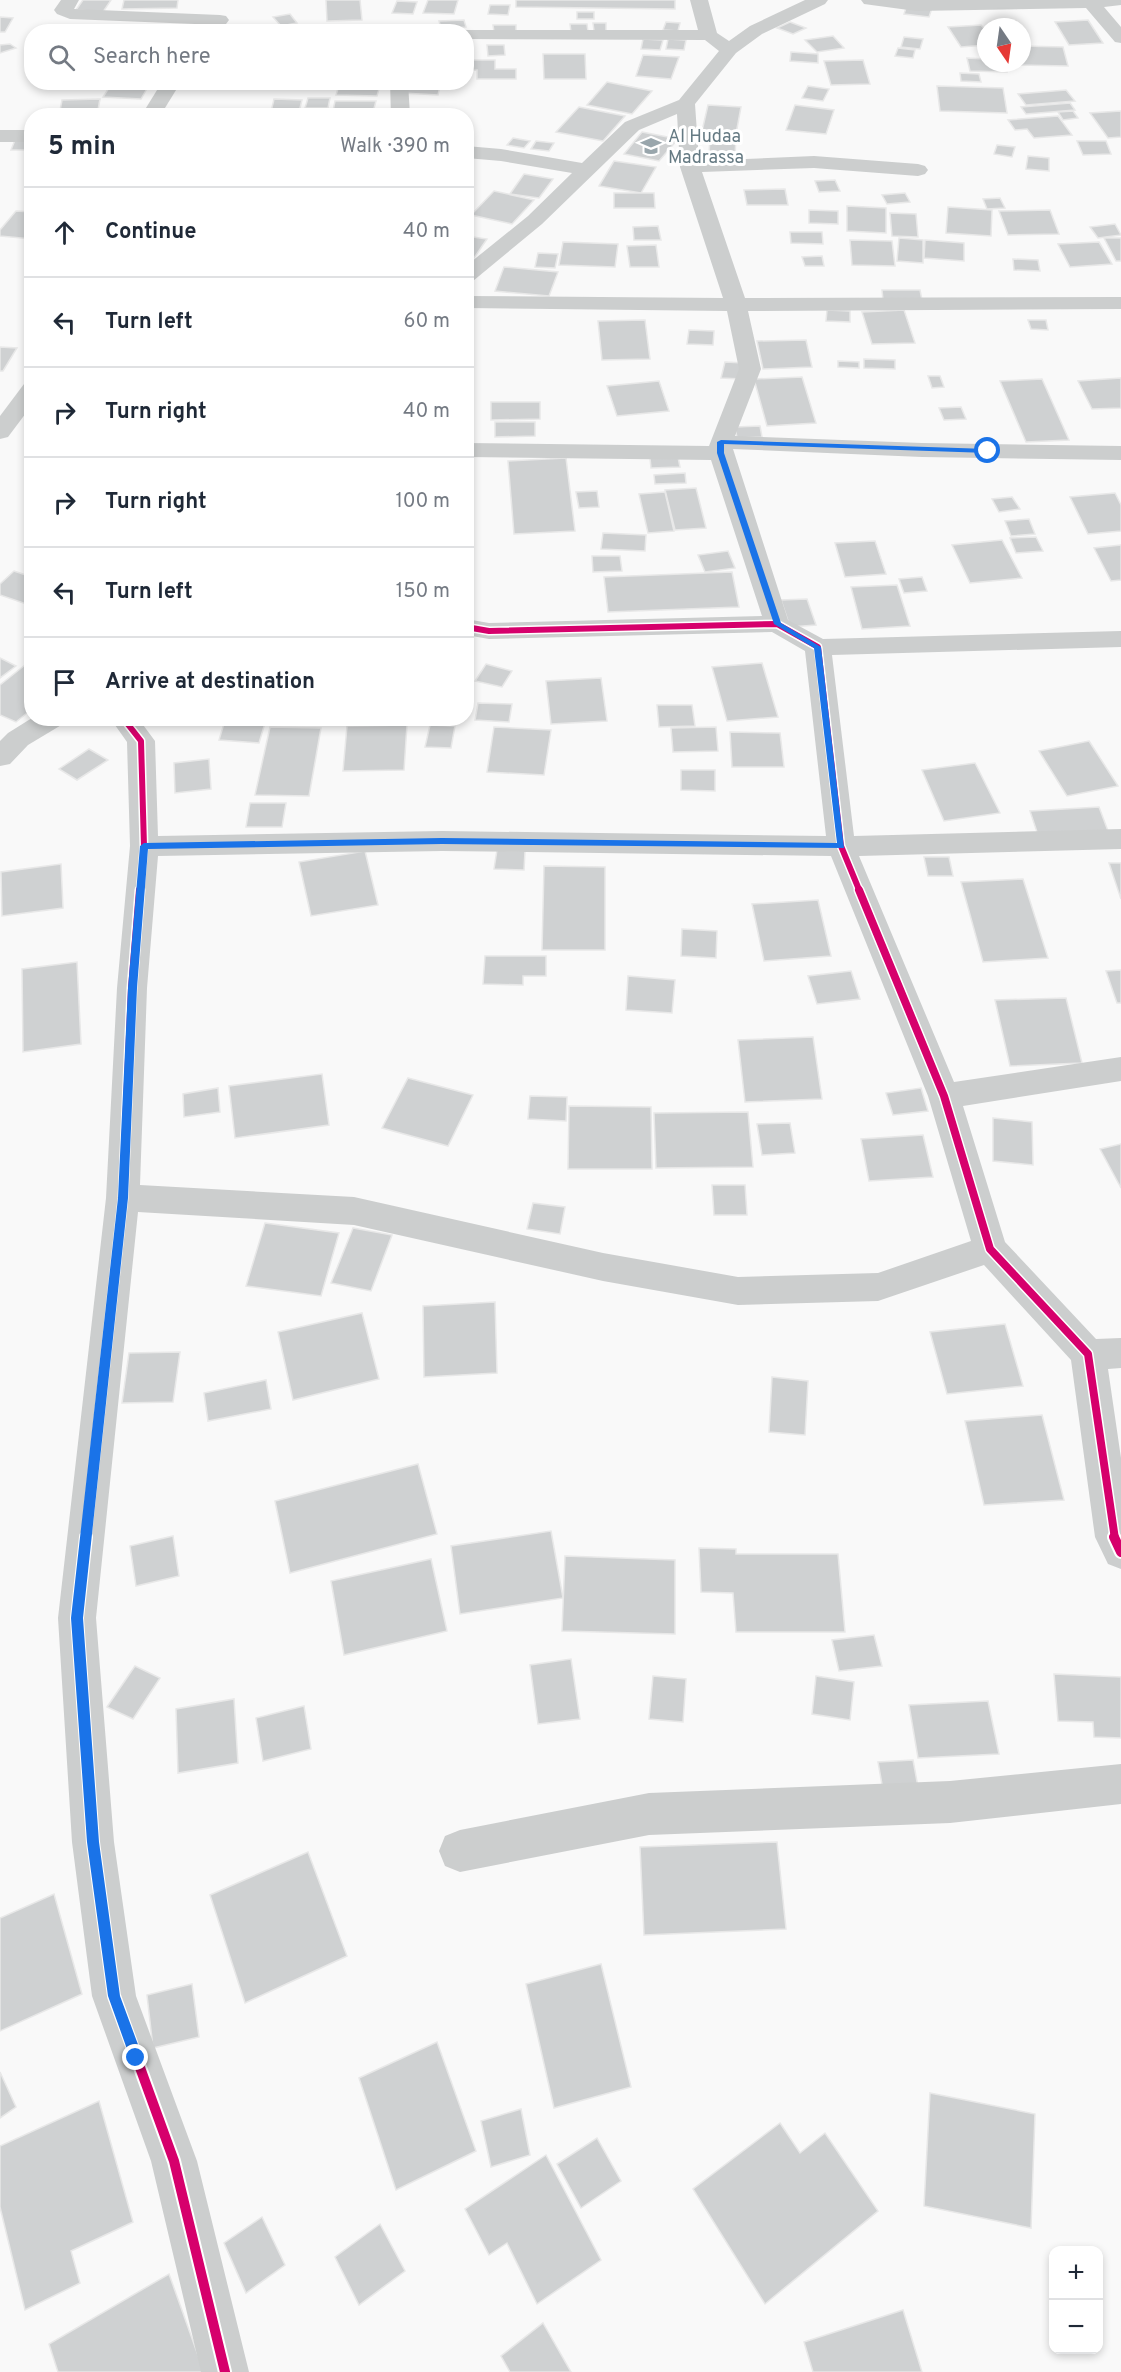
<!DOCTYPE html>
<html lang="en">
<head>
<meta charset="utf-8">
<style>
  body { margin:0; font-family:Overpass,sans-serif; background:#f2f2f3; color:#1f2937 }
  .controls { position:absolute; right:18px; bottom:18px; display:grid; overflow:hidden; border-radius:12px; box-shadow:0 3px 9px #0003 }
  .controls button { width:54px; height:54px; display:grid; place-items:center; padding:0; border:0; border-bottom:2px solid #e0e1e3; background:#fff; color:#1f2937; font:30px sans-serif }
  .compass { position:absolute; left:977px; top:18px; width:54px; height:54px; border-radius:50%; background:#fff; box-shadow:0 3px 9px #0003; rotate:167deg }
  .stop { position:absolute; width:18px; height:18px; margin:-14px; border:4px solid #1a73e8; border-radius:50%; background:#fff }
  .stop.end { background:#1a73e8; border-color:#fff; box-shadow:0 2px 6px #0008 }
  .list { margin:0; padding:0; list-style:none }
  h2 { display:flex; justify-content:space-between; align-items:center; height:78px; margin:0; padding:0 24px; font-size:26px }
  h2 small { font-size:20px; font-weight:400; color:#747a83 }
  .list li { display:grid; grid-template-columns:39px 1fr auto; gap:18px; align-items:center; box-sizing:border-box; height:90px; padding:0 24px; border-top:2px solid #e0e1e3 }
  .list b { display:block; font-size:22px; white-space:nowrap }
  .list em { font-size:20px; font-style:normal; color:#747a83 }
  .icon { flex:none; width:33px; height:33px; fill:none; stroke:currentColor; stroke-width:2; stroke-linecap:round; stroke-linejoin:round }
  .map { position:relative; flex:none; width:1121px; height:2372px; overflow:hidden }
  .search { position:absolute; background:#fff; box-shadow:0 3px 9px #0003; left:24px; top:24px; width:450px; height:66px; display:flex; align-items:center; gap:15px; box-sizing:border-box; padding:0 21px; border-radius:24px; color:#747a83; font-size:22px }
  .panel { position:absolute; background:#fff; box-shadow:0 3px 9px #0003; left:24px; top:108px; width:450px; height:618px; border-radius:24px }
  .map>svg:first-child { display:block }
  .building { fill:#cfd1d2; stroke:#e8e8e8; stroke-width:1.5 }
  .lines { fill:none; stroke-linecap:round; stroke-linejoin:round }
  .minor { fill:#cccece; fill-rule:evenodd }
  .cycleway-far2-casing { stroke:#fff; stroke-width:9 }
  .cycleway-far1-casing { stroke:#fff; stroke-width:11 }
  .cycleway-casing { stroke:#fff; stroke-width:14 }
  .cycleway-far2 { stroke:#d6006c; stroke-width:6 }
  .cycleway-far1 { stroke:#d6006c; stroke-width:8 }
  .cycleway { stroke:#d6006c; stroke-width:10 }
  .route { fill:#1a73e8 }
  .labels { text-anchor:middle; stroke-width:6; stroke-linejoin:round; paint-order:stroke }
  .far-poi-label { font-size:18px; fill:#657a83; stroke:#fff; text-anchor:start }
</style>
</head>
<body>
<div class="map">
<svg width="1121" height="2372" viewBox="0 0 1121 2372">
  <rect width="100%" height="100%" fill="#f9f9f9"/>
  <!-- building -->
  <g class="building">
    <polygon points="83,0 111,0 103,12 76,10"/>
    <polygon points="124,0 178,0 177,8 122,9"/>
    <polygon points="326,0 360,0 362,20 327,21"/>
    <polygon points="428,0 458,0 454,14 423,13"/>
    <polygon points="516,0 675,0 675,9 516,7"/>
    <polygon points="397,1 417,2 413,14 392,13"/>
    <polygon points="490,5 510,5 508,15 488,14"/>
    <polygon points="907,5 932,8 929,17 904,14"/>
    <rect x="577" y="12" width="17" height="7"/>
    <polygon points="290,14 297,23 281,26 273,17"/>
    <polygon points="0,17 13,18 5,32 0,32"/>
    <polygon points="464,20 466,27 441,28 439,21"/>
    <polygon points="1088,20 1103,43 1069,45 1055,22"/>
    <polygon points="666,22 680,23 678,31 663,30"/>
    <polygon points="790,22 806,28 793,34 777,28"/>
    <polygon points="593,23 606,23 606,31 594,31"/>
    <polygon points="570,24 587,24 588,32 571,32"/>
    <polygon points="493,25 516,25 516,32 494,32"/>
    <polygon points="981,25 986,31 986,45 961,47 948,27"/>
    <polygon points="166,28 191,28 190,32 165,32"/>
    <polygon points="336,28 338,32 301,31"/>
    <polygon points="833,36 844,48 817,52 805,40"/>
    <polygon points="904,37 923,39 920,49 901,47"/>
    <polygon points="643,39 663,40 660,50 641,49"/>
    <polygon points="668,39 686,40 684,50 666,49"/>
    <polygon points="10,44 16,48 0,53 0,45"/>
    <polygon points="487,45 504,45 505,55 488,56"/>
    <polygon points="1022,46 1063,47 1068,66 1018,65 1018,63 1022,63"/>
    <polygon points="898,48 915,50 913,58 895,56"/>
    <polygon points="791,52 818,54 818,63 790,61"/>
    <polygon points="543,54 585,54 586,79 544,79"/>
    <polygon points="643,55 679,57 671,79 636,76"/>
    <polygon points="967,58 986,59 986,63 1005,63 1007,72 970,71"/>
    <polygon points="466,60 495,60 495,69 516,69 516,79 477,79 477,70 466,71"/>
    <polygon points="863,60 870,84 831,85 824,61"/>
    <polygon points="960,73 979,74 981,82 961,81"/>
    <polygon points="340,82 381,82 377,96 336,95"/>
    <polygon points="406,82 441,82 438,95 403,93"/>
    <polygon points="607,82 652,91 632,114 587,105"/>
    <polygon points="112,83 149,85 141,99 103,97"/>
    <polygon points="808,86 829,89 823,101 802,98"/>
    <polygon points="937,86 1003,88 1007,113 940,111"/>
    <polygon points="1066,90 1075,101 1026,105 1018,94"/>
    <polygon points="308,98 330,98 328,108 305,108"/>
    <polygon points="100,99 97,116 59,116 62,100"/>
    <polygon points="274,99 302,100 298,116 270,116"/>
    <polygon points="335,101 376,101 372,116 332,116"/>
    <polygon points="1070,103 1075,110 1026,114 1021,107"/>
    <polygon points="708,105 741,107 736,134 702,131"/>
    <polygon points="795,105 834,110 826,134 786,130"/>
    <polygon points="579,107 625,116 603,141 556,132"/>
    <polygon points="174,109 202,109 200,116 173,116"/>
    <polygon points="1073,111 1078,118 1063,120 1058,112"/>
    <polygon points="1121,111 1121,137 1108,138 1090,113"/>
    <polygon points="1058,116 1072,135 1034,138 1027,129 1015,130 1008,120"/>
    <polygon points="642,132 678,139 659,161 624,154"/>
    <polygon points="710,136 736,137 735,156 709,155"/>
    <polygon points="513,138 530,141 524,148 507,145"/>
    <polygon points="15,140 32,141 28,150 11,150"/>
    <polygon points="536,141 554,143 549,151 531,149"/>
    <polygon points="1077,141 1106,141 1111,154 1083,155"/>
    <polygon points="997,145 1015,147 1012,157 994,154"/>
    <polygon points="1028,156 1049,158 1049,171 1026,169"/>
    <polygon points="614,161 656,167 641,193 599,186"/>
    <polygon points="524,174 553,179 539,198 510,194"/>
    <polygon points="835,180 840,191 819,192 815,181"/>
    <polygon points="785,189 788,205 747,205 744,190"/>
    <polygon points="494,191 534,200 512,224 471,215"/>
    <polygon points="614,193 654,193 655,208 614,208"/>
    <polygon points="905,193 910,202 887,204 882,195"/>
    <polygon points="1000,198 1005,208 987,209 983,199"/>
    <polygon points="847,206 886,208 886,233 847,231"/>
    <polygon points="948,207 992,210 991,236 946,233"/>
    <polygon points="809,210 838,211 838,224 809,223"/>
    <polygon points="1050,210 1059,234 1008,235 999,211"/>
    <polygon points="16,211 32,212 32,239 0,236 0,230"/>
    <polygon points="890,213 916,214 918,237 892,236"/>
    <polygon points="1115,224 1121,235 1098,238 1090,227"/>
    <polygon points="658,226 661,240 634,240 633,227"/>
    <polygon points="790,232 822,232 823,244 791,243"/>
    <polygon points="466,236 487,239 474,258 466,256"/>
    <polygon points="899,238 923,240 923,263 897,261"/>
    <polygon points="1104,238 1121,238 1121,261 1116,261"/>
    <polygon points="850,240 892,241 895,266 852,265"/>
    <polygon points="925,240 964,243 964,261 924,258"/>
    <polygon points="563,242 618,244 615,267 559,265"/>
    <polygon points="1099,242 1112,264 1070,267 1058,244"/>
    <polygon points="656,245 659,267 630,267 627,246"/>
    <polygon points="538,253 558,254 555,268 535,267"/>
    <polygon points="822,256 824,266 805,266 802,257"/>
    <polygon points="1013,259 1038,260 1040,271 1014,270"/>
    <polygon points="504,267 558,272 549,296 495,291"/>
    <polygon points="882,290 920,290 922,300 883,300"/>
    <polygon points="827,310 850,311 850,322 826,321"/>
    <polygon points="904,310 915,343 872,344 862,312"/>
    <polygon points="645,320 650,359 602,360 598,321"/>
    <polygon points="1028,320 1046,320 1048,330 1031,329"/>
    <polygon points="689,330 714,331 713,345 687,344"/>
    <polygon points="806,340 812,367 763,369 757,341"/>
    <polygon points="0,347 17,348 3,371 0,371"/>
    <polygon points="864,359 895,360 895,369 864,368"/>
    <polygon points="838,361 859,362 859,368 838,367"/>
    <polygon points="725,362 744,363 742,379 721,378"/>
    <polygon points="928,376 940,376 944,387 932,388"/>
    <polygon points="802,377 816,423 767,426 754,379"/>
    <polygon points="1121,378 1121,408 1092,409 1078,381"/>
    <polygon points="1042,379 1046,388 1069,440 1026,442 1000,381"/>
    <polygon points="659,381 669,411 617,416 607,386"/>
    <polygon points="491,402 540,402 540,419 491,420"/>
    <polygon points="961,407 966,419 944,420 939,408"/>
    <polygon points="495,422 535,422 535,436 495,437"/>
    <polygon points="760,426 762,437 737,438 735,427"/>
    <polygon points="678,457 680,467 651,468 650,458"/>
    <polygon points="566,458 575,531 514,534 508,461"/>
    <polygon points="685,473 686,483 655,484 654,475"/>
    <polygon points="696,488 706,528 675,530 665,490"/>
    <polygon points="597,491 599,507 579,508 576,492"/>
    <polygon points="665,492 674,531 648,533 639,494"/>
    <polygon points="1115,493 1121,505 1121,531 1088,534 1070,497"/>
    <polygon points="1012,497 1020,509 999,512 992,499"/>
    <polygon points="1029,519 1035,534 1011,536 1005,521"/>
    <polygon points="603,533 646,535 645,551 601,549"/>
    <polygon points="1036,537 1043,551 1016,553 1010,538"/>
    <polygon points="1002,540 1022,578 970,583 952,545"/>
    <polygon points="875,541 886,574 845,577 835,543"/>
    <polygon points="1121,545 1121,580 1111,581 1094,548"/>
    <polygon points="728,551 735,568 705,572 698,555"/>
    <polygon points="592,556 620,556 622,571 593,572"/>
    <polygon points="14,571 32,577 32,606 0,595 0,584"/>
    <polygon points="732,572 739,607 608,612 604,577"/>
    <polygon points="922,577 927,591 904,593 899,579"/>
    <polygon points="897,585 910,626 862,629 851,587"/>
    <polygon points="807,599 816,625 790,627 781,600"/>
    <polygon points="0,658 16,666 0,678"/>
    <polygon points="762,663 778,717 727,721 712,667"/>
    <polygon points="486,664 512,671 502,687 475,681"/>
    <polygon points="25,665 32,668 32,709 16,722 0,715 0,685"/>
    <polygon points="601,678 607,721 551,724 546,681"/>
    <polygon points="478,703 512,704 509,722 475,720"/>
    <polygon points="657,705 692,705 695,726 659,727"/>
    <polygon points="225,720 265,723 259,743 219,740"/>
    <polygon points="407,725 404,770 343,771 347,726"/>
    <polygon points="430,725 455,726 451,748 425,747"/>
    <polygon points="270,727 321,728 309,796 255,795"/>
    <polygon points="494,727 551,730 544,775 487,772"/>
    <polygon points="716,727 718,751 673,752 671,728"/>
    <polygon points="730,732 780,733 784,767 732,767"/>
    <polygon points="1089,741 1118,786 1067,796 1039,751"/>
    <polygon points="89,749 108,760 77,780 59,769"/>
    <polygon points="209,759 211,789 175,793 174,763"/>
    <polygon points="975,763 1000,813 944,821 922,770"/>
    <polygon points="681,770 715,770 715,791 681,790"/>
    <polygon points="250,803 286,803 282,827 246,827"/>
    <polygon points="1099,807 1108,831 1038,835 1030,811"/>
    <polygon points="497,850 525,851 524,870 494,869"/>
    <polygon points="365,851 378,905 311,916 299,862"/>
    <polygon points="924,857 949,857 953,876 928,876"/>
    <polygon points="1109,863 1121,863 1121,899"/>
    <polygon points="61,864 63,908 2,916 1,872"/>
    <polygon points="544,866 605,867 605,950 542,950"/>
    <polygon points="1023,879 1048,958 983,962 961,882"/>
    <polygon points="818,900 831,956 764,961 752,904"/>
    <polygon points="682,929 717,931 716,958 681,956"/>
    <polygon points="485,956 546,956 546,976 523,976 523,985 483,984"/>
    <polygon points="77,962 81,1044 23,1052 22,969"/>
    <polygon points="1121,970 1121,1003 1117,1003 1106,971"/>
    <polygon points="851,971 860,999 817,1004 808,976"/>
    <polygon points="628,976 675,980 672,1013 626,1010"/>
    <polygon points="1066,998 1082,1063 1010,1066 995,1000"/>
    <polygon points="813,1037 822,1099 745,1102 738,1040"/>
    <polygon points="322,1074 329,1125 235,1138 229,1086"/>
    <polygon points="408,1078 473,1095 448,1146 382,1128"/>
    <polygon points="218,1088 220,1112 184,1117 183,1094"/>
    <polygon points="921,1088 928,1111 893,1115 886,1093"/>
    <polygon points="530,1096 567,1097 566,1121 528,1119"/>
    <polygon points="569,1106 651,1107 652,1169 568,1169"/>
    <polygon points="748,1112 753,1167 656,1168 654,1113"/>
    <polygon points="993,1118 1032,1122 1033,1165 993,1161"/>
    <polygon points="790,1123 795,1153 762,1155 757,1124"/>
    <polygon points="923,1135 933,1177 869,1181 861,1139"/>
    <polygon points="1121,1144 1121,1188 1100,1149"/>
    <polygon points="712,1185 745,1185 747,1215 714,1215"/>
    <polygon points="533,1203 565,1207 560,1234 527,1229"/>
    <polygon points="265,1223 339,1233 321,1296 246,1286"/>
    <polygon points="353,1228 392,1235 371,1291 331,1283"/>
    <polygon points="495,1302 497,1373 424,1377 423,1306"/>
    <polygon points="362,1313 379,1379 293,1400 278,1332"/>
    <polygon points="1005,1324 1023,1386 947,1394 930,1332"/>
    <polygon points="180,1352 173,1402 122,1403 129,1353"/>
    <polygon points="772,1377 808,1381 805,1435 769,1432"/>
    <polygon points="266,1380 271,1409 208,1421 204,1393"/>
    <polygon points="1042,1415 1064,1500 984,1505 965,1421"/>
    <polygon points="418,1464 437,1534 290,1573 275,1501"/>
    <polygon points="551,1531 563,1598 460,1614 451,1546"/>
    <polygon points="173,1536 179,1576 136,1586 130,1546"/>
    <polygon points="699,1548 736,1549 736,1554 838,1554 845,1632 736,1632 733,1593 701,1592"/>
    <polygon points="565,1556 675,1560 675,1634 562,1631"/>
    <polygon points="431,1559 447,1631 344,1655 331,1581"/>
    <polygon points="874,1635 882,1666 839,1671 832,1640"/>
    <polygon points="571,1659 580,1719 538,1724 530,1665"/>
    <polygon points="135,1666 160,1678 133,1719 107,1707"/>
    <polygon points="1054,1674 1121,1677 1121,1738 1094,1737 1093,1722 1058,1721"/>
    <polygon points="653,1676 686,1679 683,1722 649,1719"/>
    <polygon points="816,1676 854,1682 850,1720 812,1714"/>
    <polygon points="234,1699 238,1763 178,1773 176,1709"/>
    <polygon points="988,1701 999,1754 918,1758 909,1705"/>
    <polygon points="304,1706 311,1749 263,1761 256,1718"/>
    <polygon points="913,1760 918,1787 883,1790 878,1762"/>
    <polygon points="777,1842 786,1929 644,1935 640,1847"/>
    <polygon points="308,1852 347,1956 245,2003 210,1895"/>
    <polygon points="54,1894 82,1994 0,2031 0,1918"/>
    <polygon points="601,1964 631,2087 554,2108 526,1984"/>
    <polygon points="192,1984 199,2037 153,2048 147,1995"/>
    <polygon points="437,2042 476,2151 396,2190 359,2078"/>
    <polygon points="0,2072 16,2107 0,2118"/>
    <polygon points="930,2093 1035,2114 1031,2228 924,2206"/>
    <polygon points="99,2101 133,2222 71,2251 80,2283 25,2310 0,2207 0,2146"/>
    <polygon points="521,2109 530,2155 491,2167 481,2121"/>
    <polygon points="780,2123 800,2153 825,2133 878,2211 765,2304 693,2189"/>
    <polygon points="597,2138 621,2181 581,2208 557,2164"/>
    <polygon points="546,2155 601,2260 537,2304 507,2243 489,2255 465,2209"/>
    <polygon points="262,2217 285,2265 246,2293 224,2243"/>
    <polygon points="380,2224 405,2271 359,2305 335,2257"/>
    <polygon points="169,2274 204,2372 58,2372 49,2344"/>
    <polygon points="903,2310 922,2372 813,2372 804,2342"/>
    <polygon points="543,2323 571,2372 510,2372 501,2356"/>
  </g>
  <g class="lines">
    <!-- minor -->
    <g class="minor">
      <polygon points="61,0 79,0 74,9 220,15 226,16 229,20 226,24 220,25 70,19 57,14 54,10"/>
      <path d="M690,0H708L717,33L729,41L750,26L805,0H828L825,4L762,34L736,53L695,104L699,161L814,156L918,164L925,166L928,170L925,174L918,176L814,168L702,172L745,298L1121,297V309L748,311L761,369L735,436L922,443L1121,446V460L922,457L733,449L788,620L823,639L1121,631V647L832,655L854,836L1121,829V849L859,856L954,1082L1121,1057V1081L963,1106L1005,1242L1096,1339L1121,1338V1368L1108,1369L1121,1458V1569L1108,1564L1095,1537L1071,1360L984,1265L878,1301L738,1305L603,1281L354,1225L138,1212L96,1618L114,1842L136,1996L197,2161L249,2372H201L151,2161L92,1996L72,1842L58,1618L106,1198L117,988L130,846L127,742L110,718H138L155,741L158,836L442,831L826,836L805,651L772,632L489,639L466,635V619L489,623L762,616L711,460L466,457V443L709,446L739,369L727,311L466,308V296L723,298L680,167L677,114L639,130L542,224L473,281L466,283V266L528,216L572,173L501,161L466,158V146L501,149L582,163L625,122L679,100L719,51L705,40L466,39V32L460,30H698ZM442,851L831,856L928,1096L971,1241L878,1273L738,1277L603,1253L354,1197L140,1185L147,988L158,856Z"/>
      <polygon points="861,0 1121,0 1121,5 1104,7 1121,27 1121,43 1115,42 1086,8 916,11 864,4"/>
      <polygon points="162,82 181,82 160,116 141,116"/>
      <polygon points="390,82 408,82 410,116 391,116"/>
      <rect x="0" y="130" width="32" height="12"/>
      <polygon points="32,382 32,405 8,437 0,439 0,416 24,384"/>
      <polygon points="32,718 66,718 63,724 28,745 10,764 0,766 0,741 8,733"/>
      <polygon points="1121,1764 1121,1804 950,1823 649,1835 460,1872 445,1866 439,1851 445,1836 460,1830 649,1793 950,1781"/>
    </g>
    <!-- cycleway-far2 casing -->
    <g class="cycleway-far2-casing">
      <g id="cycleway-far2">
        <polyline points="466,627 489,631 777,624 818,647 841,846 860,892"/>
        <polyline points="123,718 141,741 144,846 140,892"/>
      </g>
    </g>
    <!-- cycleway-far1 casing -->
    <g class="cycleway-far1-casing">
      <g id="cycleway-far1">
        <polyline points="859,890 944,1096 990,1249 1088,1354 1115,1539"/>
        <polyline points="86,1539 123,1198 132,988 140,890"/>
      </g>
    </g>
    <!-- cycleway casing -->
    <g class="cycleway-casing">
      <g id="cycleway">
        <polyline points="86,1537 77,1618 93,1842 114,1996 174,2161 225,2372"/>
        <polyline points="1114,1537 1121,1552"/>
      </g>
    </g>
    <!-- cycleway-far2 -->
    <use href="#cycleway-far2" class="cycleway-far2"/>
    <!-- cycleway-far1 -->
    <use href="#cycleway-far1" class="cycleway-far1"/>
    <!-- cycleway -->
    <use href="#cycleway" class="cycleway"/>
  </g>
  <!-- route -->
  <polygon class="route" points="721,440 988,449 992,451 988,453 724,444 724,453 781,623 821,647 844,848 442,844 148,849 137,988 128,1198 83,1618 99,1842 120,1996 143,2058 141,2063 136,2065 132,2063 108,1996 87,1842 71,1618 118,1198 128,988 140,846 144,843 442,838 837,843 814,648 774,624 717,453 717,442"/>
  <!-- icons -->
  <defs>
    <g id="school-bare" transform="scale(1.62)"><path d="M0-5L7-2L0 1L-7-2ZM-4 1L0 2.5L4 1V4Q0 6-4 4Z" fill="#99a6ac" stroke="#fff" stroke-width="2.5" paint-order="stroke"/></g>
  </defs>
  <g fill-rule="evenodd">
    <use href="#school-bare" x="651" y="146"/>
  </g>
  <g class="labels">
    <!-- far-poi labels -->
    <g class="far-poi-label">
      <text x="668" y="142">Al Hudaa<tspan x="668" dy="21">Madrassa</tspan></text>
    </g>
  </g>
</svg>
<div class="controls">
<button>+</button>
<button>−</button>
</div>
<svg class="compass" viewBox="-18 -18 36 36"><path d="M0-13l5 13h-10z" fill="#e53935"/><path d="M0 13l5-13h-10z" fill="#747a83"/></svg>
<div class="stop" style="left:988px;top:451px"></div>
<div class="stop end" style="left:136px;top:2058px"></div>
<div class="search"><svg class="icon" aria-label="search" viewBox="0 0 24 24"><circle cx="10" cy="10" r="6"/><path d="M15 15l6 6"/></svg>Search here</div>
<section class="panel">
<h2>5 min<small>Walk · 390 m</small></h2>
<ul class="list">
<li><svg class="icon" aria-label="ahead" viewBox="0 0 24 24"><path d="M12 20V5M6 11l6-6 6 6"/></svg><div><b>Continue</b></div><em>40 m</em></li>
<li><svg class="icon" aria-label="left" viewBox="0 0 24 24"><path d="M17 20v-9H6M10 6l-5 5 5 5"/></svg><div><b>Turn left</b></div><em>60 m</em></li>
<li><svg class="icon" aria-label="right" viewBox="0 0 24 24"><path d="M7 20v-9h11M14 6l5 5-5 5"/></svg><div><b>Turn right</b></div><em>40 m</em></li>
<li><svg class="icon" aria-label="right" viewBox="0 0 24 24"><path d="M7 20v-9h11M14 6l5 5-5 5"/></svg><div><b>Turn right</b></div><em>100 m</em></li>
<li><svg class="icon" aria-label="left" viewBox="0 0 24 24"><path d="M17 20v-9H6M10 6l-5 5 5 5"/></svg><div><b>Turn left</b></div><em>150 m</em></li>
<li><svg class="icon" aria-label="arrive" viewBox="0 0 24 24"><path d="M6 21V4h12l-3 4 3 4H6"/></svg><div><b>Arrive at destination</b></div></li>
</ul>
</section>
</div>
</body>
</html>
